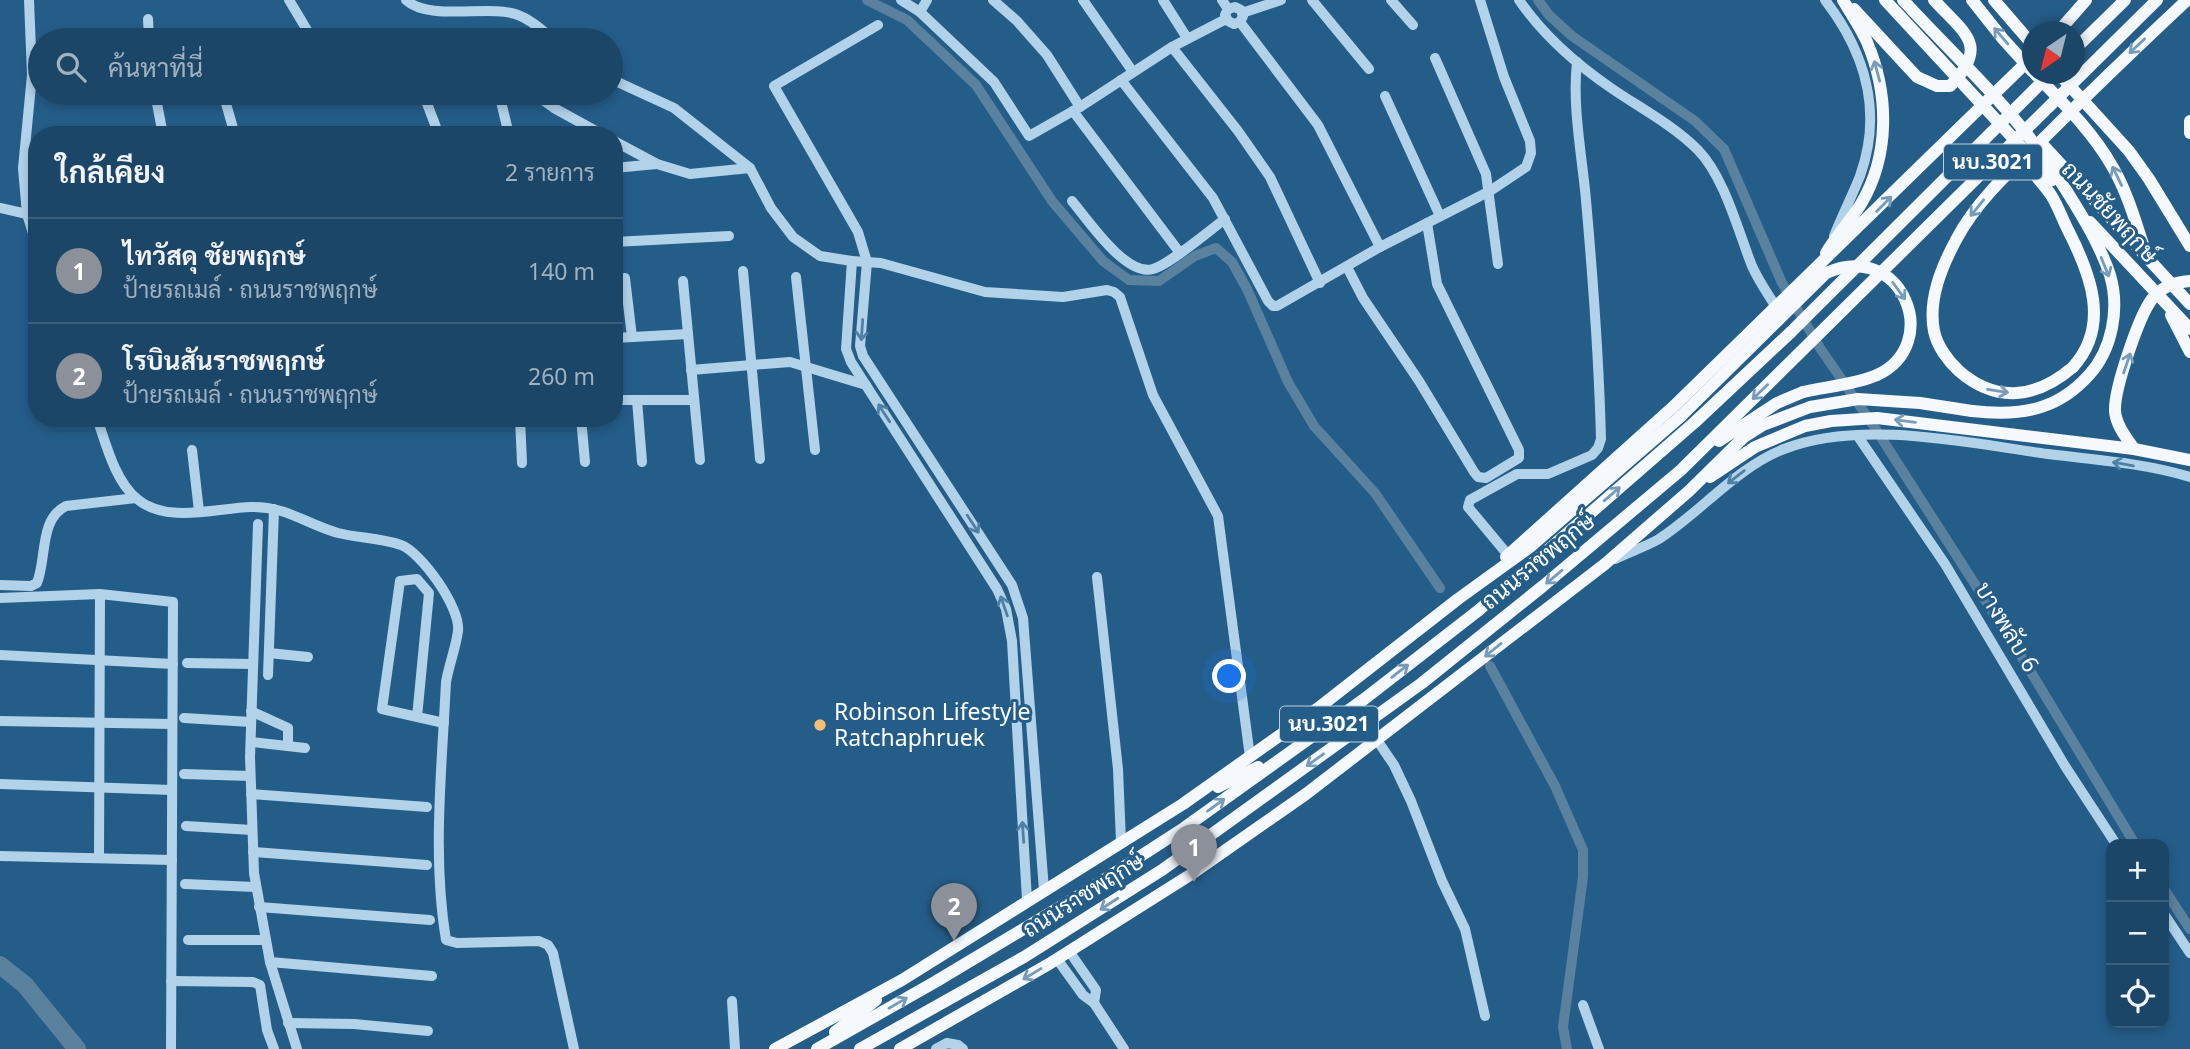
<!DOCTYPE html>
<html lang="th">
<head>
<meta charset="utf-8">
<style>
  body { margin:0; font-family:"Noto Sans",Sarabun,sans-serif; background:#254d6d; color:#f1f3f6 }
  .controls { position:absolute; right:21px; bottom:21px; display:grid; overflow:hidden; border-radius:14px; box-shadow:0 4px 10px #0003 }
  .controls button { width:63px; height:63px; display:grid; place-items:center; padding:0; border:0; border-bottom:2px solid #3a5e7b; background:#1c4667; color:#f1f3f6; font:35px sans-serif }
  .compass { position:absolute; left:2022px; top:21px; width:63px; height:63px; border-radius:50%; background:#1c4667; box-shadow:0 4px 10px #0003; rotate:215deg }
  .you { position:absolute; left:1230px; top:677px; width:24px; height:24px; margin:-18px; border:5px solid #fff; border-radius:50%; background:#1a73e8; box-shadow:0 0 0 10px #1a73e833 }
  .badge { display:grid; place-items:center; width:46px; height:46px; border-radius:50%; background:#8c9099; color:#fff; font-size:23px; font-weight:700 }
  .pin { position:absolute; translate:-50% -58px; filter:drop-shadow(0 2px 4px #0008) }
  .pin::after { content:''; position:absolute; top:37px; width:24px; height:21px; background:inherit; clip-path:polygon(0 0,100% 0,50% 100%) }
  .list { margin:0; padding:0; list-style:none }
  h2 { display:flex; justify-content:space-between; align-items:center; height:91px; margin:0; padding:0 28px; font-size:30px }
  h2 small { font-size:23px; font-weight:400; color:#a0b1c0 }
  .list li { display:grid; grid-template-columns:46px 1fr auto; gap:21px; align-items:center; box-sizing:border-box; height:105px; padding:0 28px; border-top:2px solid #3a5e7b }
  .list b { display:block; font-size:26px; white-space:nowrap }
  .list p { margin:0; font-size:23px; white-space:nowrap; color:#a0b1c0 }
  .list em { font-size:23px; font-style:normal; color:#a0b1c0 }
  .icon { flex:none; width:38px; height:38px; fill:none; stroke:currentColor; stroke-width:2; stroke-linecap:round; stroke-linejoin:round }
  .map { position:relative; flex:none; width:2190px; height:1049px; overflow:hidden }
  .search { position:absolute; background:#1c4667; box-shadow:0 4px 10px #0003; left:28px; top:28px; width:595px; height:77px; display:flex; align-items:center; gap:18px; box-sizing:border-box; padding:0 24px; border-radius:38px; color:#a0b1c0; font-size:26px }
  .panel { position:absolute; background:#1c4667; box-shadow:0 4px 10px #0003; left:28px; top:126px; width:595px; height:301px; border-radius:28px }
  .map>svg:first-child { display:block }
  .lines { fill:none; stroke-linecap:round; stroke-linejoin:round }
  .canal { stroke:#5a819e; stroke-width:10 }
  .river { stroke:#5a819e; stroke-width:18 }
  .minor { stroke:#b1d2e9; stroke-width:10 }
  .major { stroke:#f5f9fe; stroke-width:12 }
  .major-bridge { stroke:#f5f9fe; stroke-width:12 }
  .oneway { stroke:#789bb8 }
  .oneway2 { stroke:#4f80a6 }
  .poi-dot { fill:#f3bf76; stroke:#255d89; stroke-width:2.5 }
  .labels { text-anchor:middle; stroke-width:6; stroke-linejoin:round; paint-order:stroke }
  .shield { fill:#255d89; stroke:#becedc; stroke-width:2 }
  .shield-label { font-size:21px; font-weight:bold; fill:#fff }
  .street-label { font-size:23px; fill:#fff; stroke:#255d89 }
  .poi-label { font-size:23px; fill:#fff; stroke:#255d89; text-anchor:start }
</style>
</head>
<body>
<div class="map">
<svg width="2190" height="1049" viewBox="0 0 2190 1049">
  <rect width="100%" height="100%" fill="#255d89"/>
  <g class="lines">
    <!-- canal -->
    <g class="canal">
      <polyline points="867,0 907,20 976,85 1052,201 1103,261 1129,280 1159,281 1195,256 1216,248 1232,262 1247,289 1288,382 1314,426 1375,493 1440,588"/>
      <polyline points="1538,0 1549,15 1572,36 1695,121 1724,149 1782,283 1820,348 1875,428 2026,664 2135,844"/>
      <polyline points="1490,666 1555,786 1583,850 1583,877 1563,1027 1567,1049"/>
      <polyline points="2164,889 2190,929"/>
    </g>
    <!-- river -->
    <polyline class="river" points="0,965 25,985 77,1049"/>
    <!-- minor -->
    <g class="minor">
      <polyline points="29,0 32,75 23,168 27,214 37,246"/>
      <polyline points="289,0 313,40"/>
      <path d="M406,0C430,22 490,4 518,15C532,20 543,31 554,40"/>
      <polyline points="901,0 920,12 994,82 1029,136 1080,107 1172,47 1226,19"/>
      <polyline points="993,0 1017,21 1047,55 1080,107"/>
      <polyline points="1083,0 1133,72"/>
      <polyline points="1163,0 1187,38"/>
      <polyline points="1222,0 1228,9 1225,15 1228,21 1234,24 1240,22 1243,16 1241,10 1235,7 1228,9"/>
      <polyline points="1312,0 1369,69"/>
      <polyline points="1391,0 1413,25"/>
      <path d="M1519,0C1543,35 1576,64 1611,88C1640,108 1673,125 1698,150C1725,178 1738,231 1752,266C1758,280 1768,294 1776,307"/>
      <path d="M1825,0C1865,52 1883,112 1860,176C1852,196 1842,216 1834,236"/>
      <polyline points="920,12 927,0"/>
      <polyline points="1242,13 1281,0"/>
      <polyline points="148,19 149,40"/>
      <polyline points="1240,22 1318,125 1380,247"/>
      <polyline points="878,25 774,86 858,232 867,262 860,346 863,356 1012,585 1023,618 1044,890"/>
      <polyline points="1172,47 1238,131 1270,177 1320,283"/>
      <polyline points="1435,58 1486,174 1498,264"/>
      <polyline points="611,79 674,108 750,168 771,208 793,237 820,256 852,261 881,263 985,292 1063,297 1107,290 1114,292 1120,297 1153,395 1218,516 1250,757"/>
      <polyline points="1121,80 1213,198 1268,301 1273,306 1277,306 1380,247 1490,191 1526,167 1531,153 1530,141 1504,77 1480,0"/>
      <polyline points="155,93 163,135"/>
      <polyline points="223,93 235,135"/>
      <polyline points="423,93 439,135"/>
      <polyline points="499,93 509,135"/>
      <polyline points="533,93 554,108 603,135"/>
      <polyline points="1385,96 1440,216"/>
      <polyline points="1073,111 1180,253"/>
      <polyline points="614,141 657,164 690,174 750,168"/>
      <polyline points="614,168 657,164"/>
      <path d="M1072,201C1088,220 1126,277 1153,269C1170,264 1209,231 1225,219"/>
      <polyline points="0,208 27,214"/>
      <polyline points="614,242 729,236"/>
      <polyline points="852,261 846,349 851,362 997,589 1006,609 1012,641 1027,900"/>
      <polyline points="1347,267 1363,298 1419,381 1474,472 1478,477 1486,478 1519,458 1519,450 1437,284 1427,223"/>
      <polyline points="743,271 760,459"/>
      <polyline points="796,277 815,450"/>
      <polyline points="625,278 632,337"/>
      <polyline points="683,281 700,460"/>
      <polyline points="614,338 688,334"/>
      <polyline points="691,370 790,362 866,385"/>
      <polyline points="614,400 694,400"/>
      <polyline points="637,400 642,462"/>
      <path d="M97,418C106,444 115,481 137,499C167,524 216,508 251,507C286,506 306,524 338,533C358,538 381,538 401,545C421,552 461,608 458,631C456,647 449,665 446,682C442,767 432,856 446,940L457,943L539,941L548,945L553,953L574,1049"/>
      <polyline points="520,418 522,463"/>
      <polyline points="581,418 585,462"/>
      <polyline points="1857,435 1945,564 2065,766 2116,844"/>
      <polyline points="192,450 199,511"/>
      <polyline points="258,524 250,757 254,873 270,962 297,1049"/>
      <path d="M1508,555L1468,507L1470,500L1517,474H1548L1592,455L1598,448L1601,439C1599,359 1593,279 1586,200C1582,155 1572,107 1577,62"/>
      <path d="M1615,559C1629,552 1645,547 1659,539C1702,511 1736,468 1784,449C1861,419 1968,443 2048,454C2095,460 2145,463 2190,477"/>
      <polyline points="1097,577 1118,769 1121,842"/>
      <path d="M0,585L31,586L37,583C47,558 39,519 66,506L136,498"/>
      <polyline points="0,598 100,594 173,602 171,1049"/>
      <polyline points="269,653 308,657"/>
      <polyline points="0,655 173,664"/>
      <polyline points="187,663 253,664"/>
      <polyline points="268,675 274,509"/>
      <polyline points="251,711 288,728 288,746"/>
      <polyline points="417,717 429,593 417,579 400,581 382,709 444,723"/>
      <polyline points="184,718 251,722"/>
      <polyline points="0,721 172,724"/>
      <polyline points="1377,740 1394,765 1411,801 1442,881 1465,929 1485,1016"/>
      <polyline points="251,742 305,748"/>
      <polyline points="184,774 250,776"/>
      <polyline points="0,784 172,790"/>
      <polyline points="251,794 427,807"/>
      <polyline points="186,826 252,830"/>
      <polyline points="253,852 427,865"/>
      <polyline points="0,856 172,860"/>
      <polyline points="99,858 100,594"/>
      <polyline points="185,884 255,887"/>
      <polyline points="259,907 430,920"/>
      <polyline points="2164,914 2190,953"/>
      <polyline points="188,940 266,940"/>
      <polyline points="1057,959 1083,995 1094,1003 1096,990 1069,951"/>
      <polyline points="270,962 432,976"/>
      <polyline points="171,981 253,982 260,985 267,1030 274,1049"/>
      <polyline points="732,1001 735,1049"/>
      <polyline points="1094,1003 1124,1049"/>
      <polyline points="1583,1005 1599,1049"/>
      <polyline points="288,1023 354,1024 428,1031"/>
      <polyline points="936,1049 947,1043 958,1045 963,1049"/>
    </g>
    <!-- major -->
    <g class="major">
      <polyline points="1994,0 2032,44"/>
      <path d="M1854,9L1917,77L1937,86H1950C1990,45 1965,34 1934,0"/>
      <polyline points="2058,32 2086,0"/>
      <polyline points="2074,50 2125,0"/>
      <polyline points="2190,121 2190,133"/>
      <path d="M1826,253C1836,236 1850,221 1861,204C1890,155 1889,94 1867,42C1861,28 1851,14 1843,0"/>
      <path d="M2073,367C2037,398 1997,404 1959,371C1948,361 1937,346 1934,331C1928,300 1941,268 1956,240C1977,200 2013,168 2046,136C2092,90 2139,45 2187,0"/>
      <polyline points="1719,441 1777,403 1803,392"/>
      <path d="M2134,449C2126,437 2116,425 2115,411C2114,389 2139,316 2152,299C2161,287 2176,282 2190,281"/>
      <polyline points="1710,477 1755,447 1805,426 1831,421 1877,418 2134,449 2190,460"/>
      <polyline points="1506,557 1673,407 2032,57"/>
      <polyline points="1218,787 1258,767"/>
      <polyline points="835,1032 876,1000"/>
      <polyline points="775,1049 902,980 1183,804 1317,709 1458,599 1530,547 1680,417"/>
      <polyline points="817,1049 935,982 1085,892 1184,828 1363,700 1479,610 1695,422 1791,332 2050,74"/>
      <polyline points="860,1049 1024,957 1162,870 1422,683 1543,586 1681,470 2157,0"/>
      <polyline points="900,1049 1049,964 1190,875 1306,794 1605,564 1689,491 1744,437 1763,425 1810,407 1858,399 1920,403 1972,411"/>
    </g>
    <!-- major-bridge -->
    <g class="major-bridge">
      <polyline points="1885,0 2052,180"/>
      <path d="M1903,0C1946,47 1998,95 2036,146C2047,159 2056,175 2066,190C2083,217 2100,245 2110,275C2120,309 2112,350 2089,375C2056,412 2018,416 1972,411"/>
      <polyline points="1972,0 2003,39 2032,71"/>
      <path d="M2035,74C2063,103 2092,131 2112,166C2128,193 2136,224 2146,253"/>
      <polyline points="2059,74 2129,151 2149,179 2190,246"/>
      <polyline points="2044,146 2190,304"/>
      <path d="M2016,153C2027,167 2041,180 2051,195C2058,206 2062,218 2068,230C2090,273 2111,325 2073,367"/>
      <polyline points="2090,222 2190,329"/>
      <polyline points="2171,315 2190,352"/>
      <path d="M1680,417L1826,273C1902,239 1944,344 1877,375C1857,384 1825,387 1803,392"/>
    </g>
  </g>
  <!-- one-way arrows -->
  <defs><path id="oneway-shaft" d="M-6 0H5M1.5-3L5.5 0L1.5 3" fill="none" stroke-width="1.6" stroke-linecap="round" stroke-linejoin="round" transform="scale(1.75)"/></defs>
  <g class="oneway">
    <use href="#oneway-shaft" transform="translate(2001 36) rotate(-131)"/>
    <use href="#oneway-shaft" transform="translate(2137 46) rotate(137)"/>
    <use href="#oneway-shaft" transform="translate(1877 71) rotate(-105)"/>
    <use href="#oneway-shaft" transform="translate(2117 176) rotate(-116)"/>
    <use href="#oneway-shaft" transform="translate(1884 204) rotate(-45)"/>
    <use href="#oneway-shaft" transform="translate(1977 208) rotate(129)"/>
    <use href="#oneway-shaft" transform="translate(2105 267) rotate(68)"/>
    <use href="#oneway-shaft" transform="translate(1899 291) rotate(54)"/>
    <use href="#oneway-shaft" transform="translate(2127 363) rotate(-71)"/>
    <use href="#oneway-shaft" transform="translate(1998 391) rotate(9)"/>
    <use href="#oneway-shaft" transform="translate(1760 392) rotate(136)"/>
    <use href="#oneway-shaft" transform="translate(1905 421) rotate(-173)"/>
    <use href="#oneway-shaft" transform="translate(1612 494) rotate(-41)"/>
    <use href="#oneway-shaft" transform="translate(1554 577) rotate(140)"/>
    <use href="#oneway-shaft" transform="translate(1493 650) rotate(141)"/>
    <use href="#oneway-shaft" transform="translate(1400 671) rotate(-38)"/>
    <use href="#oneway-shaft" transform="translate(1315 760) rotate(144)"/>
    <use href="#oneway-shaft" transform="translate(1216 805) rotate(-36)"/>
    <use href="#oneway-shaft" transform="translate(1109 904) rotate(147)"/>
    <use href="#oneway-shaft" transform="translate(1032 974) rotate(149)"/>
    <use href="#oneway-shaft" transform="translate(898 1003) rotate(-30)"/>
  </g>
  <g class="oneway2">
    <use href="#oneway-shaft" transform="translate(862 330) rotate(94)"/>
    <use href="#oneway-shaft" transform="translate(884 413) rotate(-123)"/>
    <use href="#oneway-shaft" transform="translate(2123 464) rotate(-170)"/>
    <use href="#oneway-shaft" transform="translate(1736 477) rotate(142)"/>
    <use href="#oneway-shaft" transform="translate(973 524) rotate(57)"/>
    <use href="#oneway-shaft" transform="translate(1004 606) rotate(-109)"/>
    <use href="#oneway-shaft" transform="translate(1023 832) rotate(-94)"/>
  </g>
  <!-- markers -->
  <circle class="poi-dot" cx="820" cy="725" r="7"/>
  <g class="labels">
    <!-- shield labels -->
    <g class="shield">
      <rect x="1944" y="144.5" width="98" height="35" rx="5"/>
      <rect x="1280" y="706.5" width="98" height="35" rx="5"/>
    </g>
    <g class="shield-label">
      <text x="1993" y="169">นบ.3021</text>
      <text x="1329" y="731">นบ.3021</text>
    </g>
    <!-- street labels -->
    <g class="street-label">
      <text transform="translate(2110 212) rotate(47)" y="8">ถนนชัยพฤกษ์</text>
      <text transform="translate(1538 561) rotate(-39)" y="8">ถนนราชพฤกษ์</text>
      <text transform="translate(2007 627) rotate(59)" y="8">บางพลับ 6</text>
      <text transform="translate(1083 895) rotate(-32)" y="8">ถนนราชพฤกษ์</text>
    </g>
    <!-- poi labels -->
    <g class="poi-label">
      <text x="834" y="720">Robinson Lifestyle<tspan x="834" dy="26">Ratchaphruek</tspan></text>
    </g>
  </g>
</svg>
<div class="controls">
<button>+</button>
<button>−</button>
<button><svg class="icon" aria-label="locate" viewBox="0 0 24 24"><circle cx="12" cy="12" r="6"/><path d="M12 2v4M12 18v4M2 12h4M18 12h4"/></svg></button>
</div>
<svg class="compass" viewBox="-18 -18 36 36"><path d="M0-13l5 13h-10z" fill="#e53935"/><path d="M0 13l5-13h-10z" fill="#a0b1c0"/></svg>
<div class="you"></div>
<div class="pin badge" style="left:1194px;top:882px">1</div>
<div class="pin badge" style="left:954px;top:941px">2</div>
<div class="search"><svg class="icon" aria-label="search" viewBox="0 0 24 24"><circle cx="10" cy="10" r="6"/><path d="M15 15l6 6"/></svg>ค้นหาที่นี่</div>
<section class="panel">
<h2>ใกล้เคียง<small>2 รายการ</small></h2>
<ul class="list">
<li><span class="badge">1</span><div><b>ไทวัสดุ ชัยพฤกษ์</b><p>ป้ายรถเมล์ · ถนนราชพฤกษ์</p></div><em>140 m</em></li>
<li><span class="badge">2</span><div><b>โรบินสันราชพฤกษ์</b><p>ป้ายรถเมล์ · ถนนราชพฤกษ์</p></div><em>260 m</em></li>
</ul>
</section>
</div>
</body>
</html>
